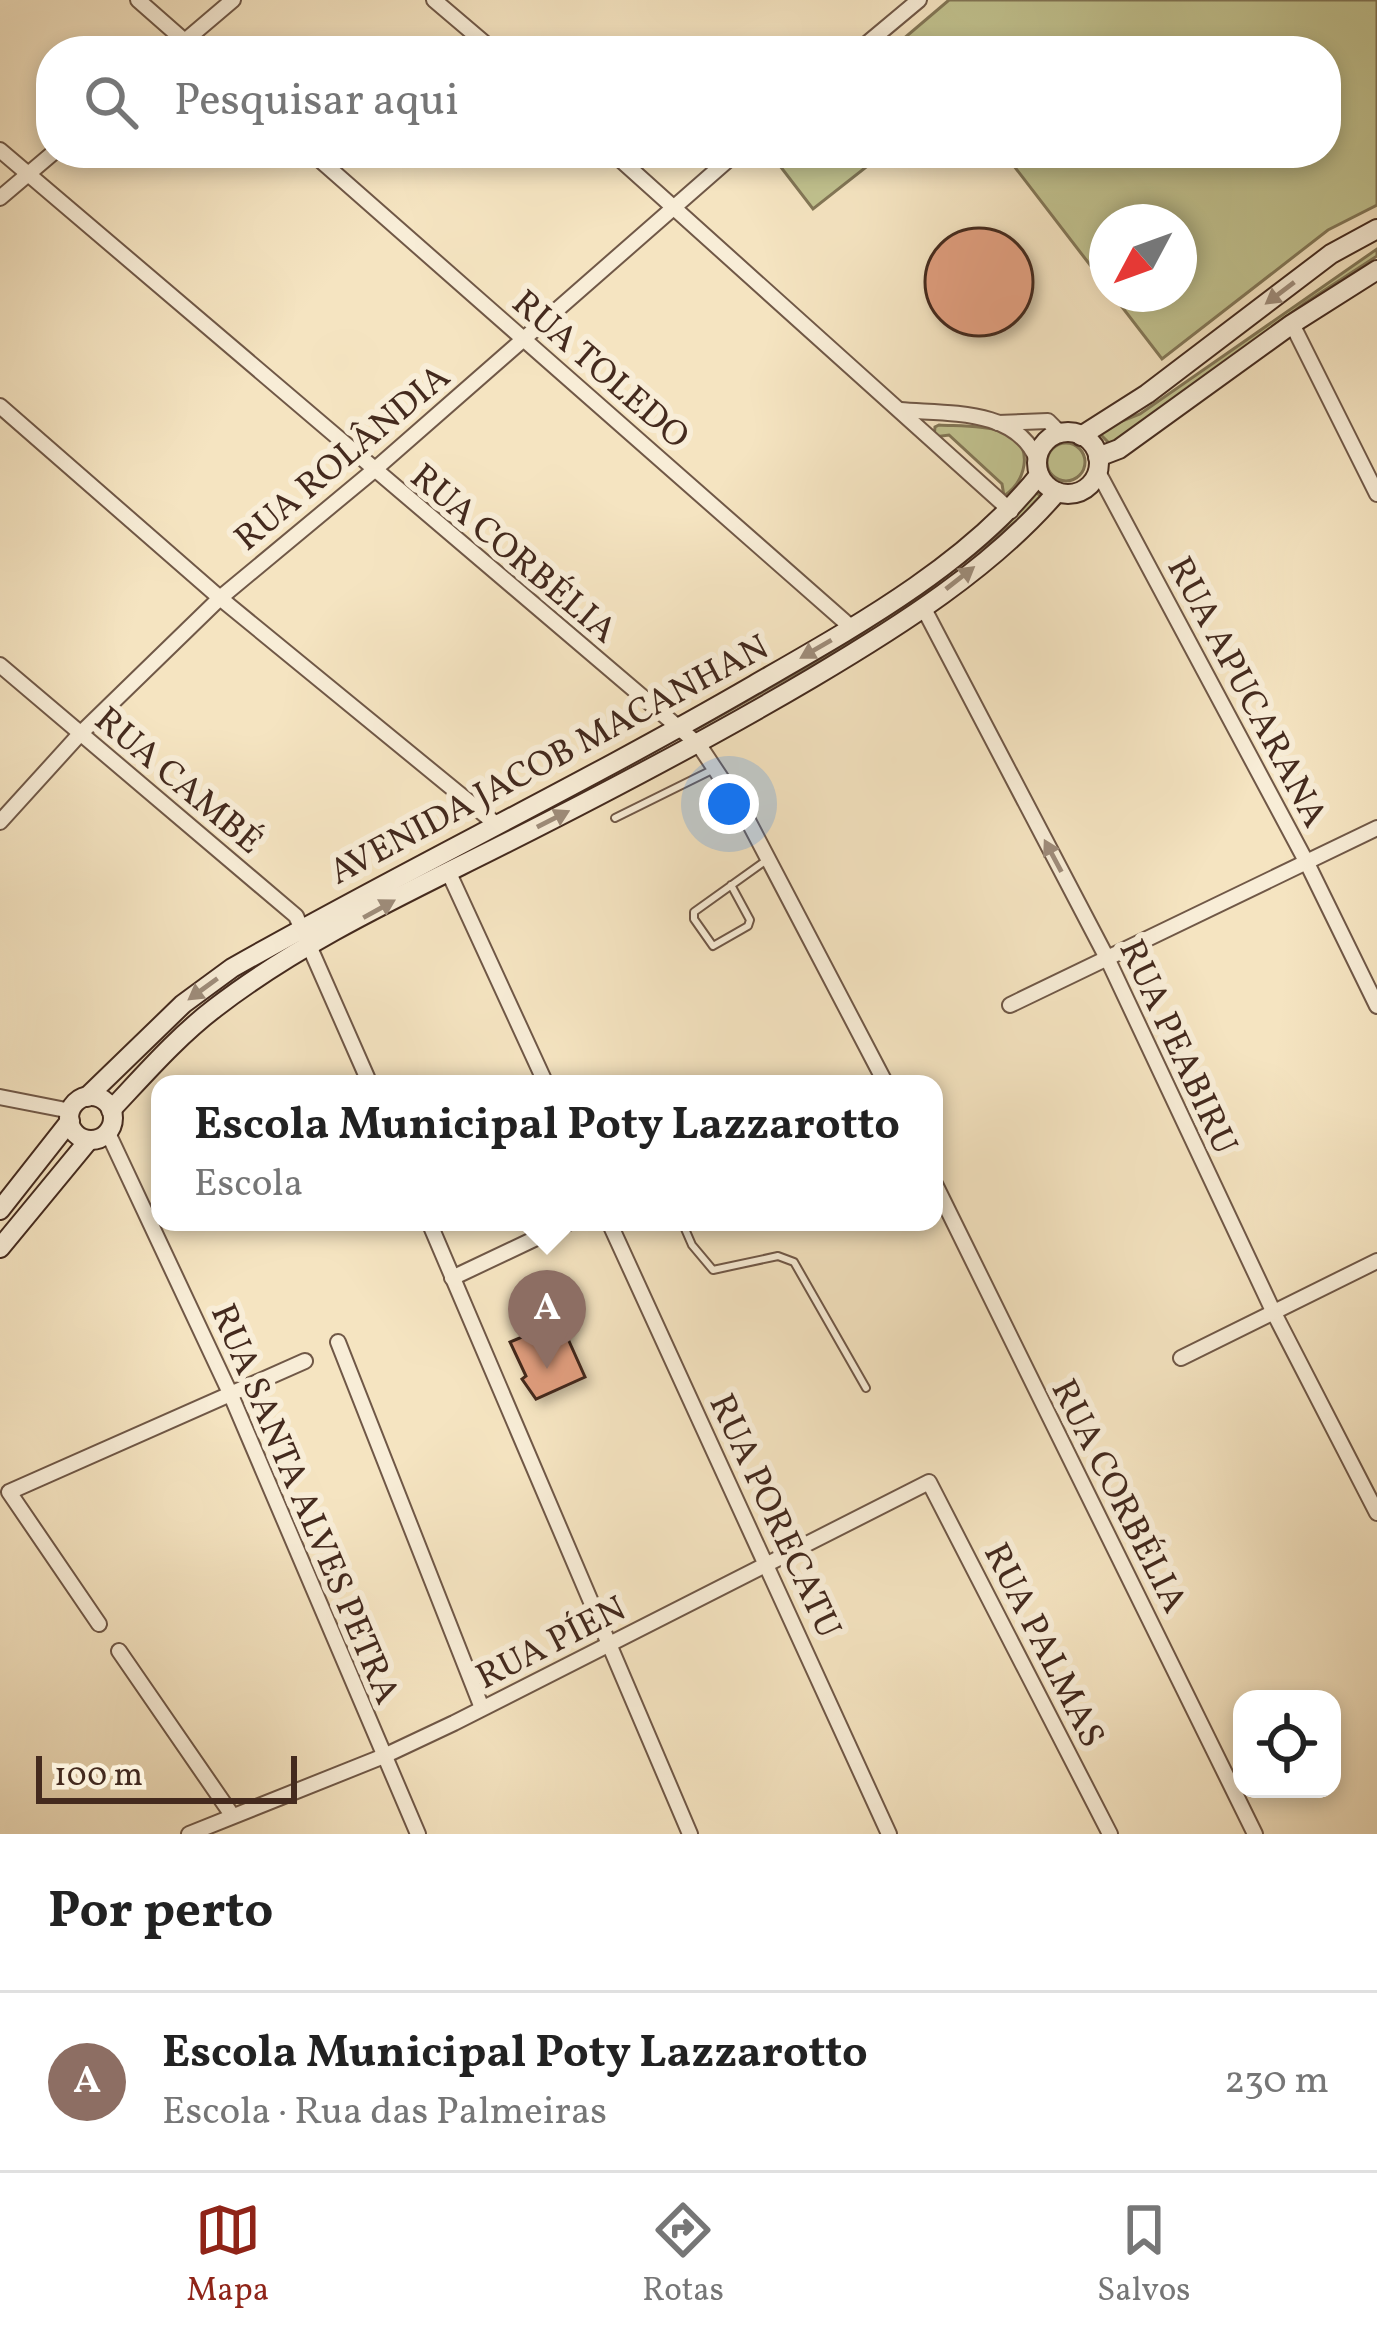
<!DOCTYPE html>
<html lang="pt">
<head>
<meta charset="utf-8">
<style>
  body { margin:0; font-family:Vollkorn,serif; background:#f6f6f6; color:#222 }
  .controls { position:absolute; right:36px; bottom:36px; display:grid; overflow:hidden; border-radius:24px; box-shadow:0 6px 18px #0003 }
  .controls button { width:108px; height:108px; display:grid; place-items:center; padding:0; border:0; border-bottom:3px solid #e0e0e0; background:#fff; color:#222; font:60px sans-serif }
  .compass { position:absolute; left:1089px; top:204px; width:108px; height:108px; border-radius:50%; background:#fff; box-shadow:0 6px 18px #0003; rotate:229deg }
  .scale { position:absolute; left:36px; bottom:30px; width:261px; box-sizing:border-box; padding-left:12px; border:6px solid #442a1e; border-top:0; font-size:33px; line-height:42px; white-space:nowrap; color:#442a1e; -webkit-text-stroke:9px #f8edd7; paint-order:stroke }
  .you { position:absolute; left:729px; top:804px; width:42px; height:42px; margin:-30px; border:9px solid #fff; border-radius:50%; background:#1a73e8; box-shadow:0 0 0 18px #1a73e833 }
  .badge { display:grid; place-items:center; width:78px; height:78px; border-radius:50%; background:#8f2418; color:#fff; font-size:39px; font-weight:700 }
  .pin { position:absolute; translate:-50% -99px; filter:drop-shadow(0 3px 6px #0008) }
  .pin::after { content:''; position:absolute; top:63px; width:42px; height:36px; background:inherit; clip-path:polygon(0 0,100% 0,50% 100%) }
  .popup { position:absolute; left:151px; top:1075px; width:792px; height:156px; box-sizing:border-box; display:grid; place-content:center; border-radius:24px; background:#fff; filter:drop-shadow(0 3px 9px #0005); font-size:39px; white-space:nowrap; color:#767676 }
  .popup b { font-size:45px; color:#222 }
  .popup::after { content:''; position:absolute; left:50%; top:100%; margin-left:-24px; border:24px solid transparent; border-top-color:#fff }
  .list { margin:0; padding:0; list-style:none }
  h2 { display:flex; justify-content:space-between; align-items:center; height:156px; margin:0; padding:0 48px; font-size:51px }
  h2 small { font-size:39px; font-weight:400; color:#767676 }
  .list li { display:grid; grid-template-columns:78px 1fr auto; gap:36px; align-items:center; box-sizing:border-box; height:180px; padding:0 48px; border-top:3px solid #e0e0e0 }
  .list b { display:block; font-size:45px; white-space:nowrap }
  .list p { margin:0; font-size:39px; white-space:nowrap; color:#767676 }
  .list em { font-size:39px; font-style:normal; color:#767676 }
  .icon { flex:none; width:66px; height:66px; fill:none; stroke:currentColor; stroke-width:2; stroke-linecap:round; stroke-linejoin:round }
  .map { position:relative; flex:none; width:1377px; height:1834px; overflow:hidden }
  .search { position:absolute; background:#fff; box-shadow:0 6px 18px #0003; left:36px; right:36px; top:36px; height:132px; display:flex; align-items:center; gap:30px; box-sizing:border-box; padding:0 42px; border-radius:48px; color:#767676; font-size:45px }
  .sheet { height:336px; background:#fff }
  nav { display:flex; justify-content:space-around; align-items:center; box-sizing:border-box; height:168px; border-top:3px solid #e0e0e0; background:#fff; font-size:33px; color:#767676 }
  nav a { display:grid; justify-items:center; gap:6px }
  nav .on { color:#8f2418 }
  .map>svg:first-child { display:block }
  .green { fill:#c1c28f; stroke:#827656; stroke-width:3 }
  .building { fill:#de9c7b; stroke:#442a1e; stroke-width:3; filter:url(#shadow) }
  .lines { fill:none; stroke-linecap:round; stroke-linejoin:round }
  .lane-casing { stroke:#705847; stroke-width:10 }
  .street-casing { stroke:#705847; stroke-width:18 }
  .secondary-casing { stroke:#442a1e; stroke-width:22 }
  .lane { stroke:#f8edd7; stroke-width:6 }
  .street { stroke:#f8edd7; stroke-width:14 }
  .secondary { stroke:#f8edd7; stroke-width:18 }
  .oneway { fill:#9e8c7a }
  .labels { text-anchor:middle; stroke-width:12; stroke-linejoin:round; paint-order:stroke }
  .street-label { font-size:36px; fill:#442a1e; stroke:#f8edd7 }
</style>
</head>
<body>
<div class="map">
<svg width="1377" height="1834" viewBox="0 0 1377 1834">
  <defs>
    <filter id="shadow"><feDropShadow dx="5.5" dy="5.5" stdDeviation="6" flood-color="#0004"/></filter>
  </defs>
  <rect width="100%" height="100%" fill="#f5e4c1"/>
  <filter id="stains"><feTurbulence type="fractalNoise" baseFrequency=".00167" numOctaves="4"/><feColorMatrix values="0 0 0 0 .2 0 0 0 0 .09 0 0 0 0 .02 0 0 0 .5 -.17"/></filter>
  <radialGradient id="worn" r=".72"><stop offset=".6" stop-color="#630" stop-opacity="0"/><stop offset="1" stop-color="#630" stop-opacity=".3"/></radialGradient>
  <!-- green -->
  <g class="green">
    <polygon points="949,0 1377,0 1377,205 1328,230 1162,359 1112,294 1179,294 1179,222 1107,222 1107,287 1004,153 1326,153 1326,51 889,51"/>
    <polygon points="770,153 884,153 813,209"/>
    <polygon points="1377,249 1377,256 1305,303 1112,446 1097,431 1140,414"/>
    <path d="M939,425C967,427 1030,421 1024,465C1022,479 1014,489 1004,496L1002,484L949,435L934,437L935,427Z"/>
    <circle cx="1066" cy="462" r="19"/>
    <polygon points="1034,491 1045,499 887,622 695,730 860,634 909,600 1006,524"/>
  </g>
  <!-- building -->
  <g class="building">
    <circle cx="979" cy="282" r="54"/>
    <polygon points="560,1321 585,1377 536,1399 522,1379 526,1376 510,1342"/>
  </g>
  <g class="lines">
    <!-- lane casing -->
    <g class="lane-casing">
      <g id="lane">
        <polyline points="615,818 712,770"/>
        <polyline points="731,885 750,920 748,926 713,946 694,919 694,912 768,859"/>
        <polyline points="623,1080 625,1084"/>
        <polyline points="682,1222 692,1245 713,1270 778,1256 794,1262 866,1388"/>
      </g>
    </g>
    <!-- street casing -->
    <g class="street-casing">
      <g id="street">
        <polyline points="138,0 196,51"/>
        <polyline points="434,0 494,51"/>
        <polyline points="173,51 233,0"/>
        <polyline points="858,51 919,0"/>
        <polyline points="0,150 699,745 743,811 886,1084"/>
        <polyline points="312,153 852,628"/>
        <polyline points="613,153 1011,511"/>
        <polyline points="0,198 53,153"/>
        <polyline points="1292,324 1377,494"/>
        <polyline points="0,406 220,598 496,824"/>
        <path d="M900,410C947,414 1017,408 1037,460"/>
        <polyline points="998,423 1048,421 1060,433"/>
        <polyline points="1097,470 1307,863 1377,1006"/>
        <polyline points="923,607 1108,960 1274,1313 1377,1513"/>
        <polyline points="0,665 296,916 370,1084"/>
        <polyline points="0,822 79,735 220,598 373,471 736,153"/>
        <polyline points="448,871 546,1084"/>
        <polyline points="1010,1005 1377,828"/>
        <polyline points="0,1097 71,1111"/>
        <polyline points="108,1133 230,1393 418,1834"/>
        <polyline points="934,1182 1255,1834"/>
        <polyline points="429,1222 690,1834"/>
        <polyline points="609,1222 889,1834"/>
        <polyline points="452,1278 570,1222"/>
        <polyline points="338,1342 482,1708"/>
        <polyline points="1181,1358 1377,1261"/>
        <polyline points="99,1624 9,1492 305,1361"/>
        <polyline points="119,1651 232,1815"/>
        <polyline points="189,1834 384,1756 454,1723 929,1482 1110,1834"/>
      </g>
    </g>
    <!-- secondary casing -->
    <g class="secondary-casing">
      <g id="secondary">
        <circle cx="1068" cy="463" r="31"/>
        <polyline points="1081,436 1147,394 1331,254 1377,229"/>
        <polyline points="1098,457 1119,449 1292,324 1377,270"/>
        <circle cx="91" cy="1118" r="22"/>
        <path d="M87,1097L183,1004L232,968C405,870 583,784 754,685C853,628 968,565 1039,475"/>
        <path d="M111,1110C145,1074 177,1037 215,1008C303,940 409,892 508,842C611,790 712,737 812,678C898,627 992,568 1057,492"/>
        <polyline points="0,1210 70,1121"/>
        <polyline points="0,1248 89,1140"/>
      </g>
    </g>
    <!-- lane -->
    <use href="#lane" class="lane"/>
    <!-- street -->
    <use href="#street" class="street"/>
    <!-- secondary -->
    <use href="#secondary" class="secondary"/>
  </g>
  <!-- one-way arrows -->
  <defs><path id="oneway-solid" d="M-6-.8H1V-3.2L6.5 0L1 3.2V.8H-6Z" transform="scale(3)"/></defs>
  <g class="oneway">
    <use href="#oneway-solid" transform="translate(1280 293) rotate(143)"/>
    <use href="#oneway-solid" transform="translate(960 578) rotate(-38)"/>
    <use href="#oneway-solid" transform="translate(816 649) rotate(150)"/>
    <use href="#oneway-solid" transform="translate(553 819) rotate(-27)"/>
    <use href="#oneway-solid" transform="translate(1053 856) rotate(-118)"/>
    <use href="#oneway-solid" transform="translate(379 909) rotate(-29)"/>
    <use href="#oneway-solid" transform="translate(203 989) rotate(144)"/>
  </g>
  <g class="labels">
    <!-- street labels -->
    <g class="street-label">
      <text transform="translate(602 368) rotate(41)" y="13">RUA TOLEDO</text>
      <text transform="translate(341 456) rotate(-40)" y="13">RUA ROLÂNDIA</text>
      <text transform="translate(515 552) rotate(40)" y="13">RUA CORBÉLIA</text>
      <text transform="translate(1249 691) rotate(62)" y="13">RUA APUCARANA</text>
      <text transform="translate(548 758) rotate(-28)" y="13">AVENIDA JACOB MACANHAN</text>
      <text transform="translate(180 779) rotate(40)" y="13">RUA CAMBÉ</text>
      <text transform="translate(1180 1046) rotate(65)" y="13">RUA PEABIRU</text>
      <text transform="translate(1121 1495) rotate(63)" y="13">RUA CORBÉLIA</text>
      <text transform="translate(307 1503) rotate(67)" y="13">RUA SANTA ALVES PETRA</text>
      <text transform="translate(777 1515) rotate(65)" y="13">RUA PORECATU</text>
      <text transform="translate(550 1641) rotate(-27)" y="13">RUA PÍEN</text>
      <text transform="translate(1046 1644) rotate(63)" y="13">RUA PALMAS</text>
    </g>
  </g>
  <rect width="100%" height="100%" filter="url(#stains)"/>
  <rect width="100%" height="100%" fill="url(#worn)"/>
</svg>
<div class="controls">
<button><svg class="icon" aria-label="locate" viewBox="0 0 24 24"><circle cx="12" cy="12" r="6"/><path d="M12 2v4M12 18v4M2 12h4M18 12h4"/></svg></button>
</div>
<svg class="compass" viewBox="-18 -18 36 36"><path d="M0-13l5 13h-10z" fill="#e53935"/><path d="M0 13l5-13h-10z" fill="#767676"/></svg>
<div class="scale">100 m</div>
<div class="you"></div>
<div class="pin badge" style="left:547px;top:1369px;background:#8d6e63">A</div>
<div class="popup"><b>Escola Municipal Poty Lazzarotto</b>Escola</div>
<div class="search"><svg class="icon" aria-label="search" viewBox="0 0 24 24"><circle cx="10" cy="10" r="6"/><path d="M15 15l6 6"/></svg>Pesquisar aqui</div>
</div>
<section class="sheet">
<h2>Por perto<small></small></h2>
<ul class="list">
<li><span class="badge" style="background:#8d6e63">A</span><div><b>Escola Municipal Poty Lazzarotto</b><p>Escola · Rua das Palmeiras</p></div><em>230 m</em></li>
</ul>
</section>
<nav>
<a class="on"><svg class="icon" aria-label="map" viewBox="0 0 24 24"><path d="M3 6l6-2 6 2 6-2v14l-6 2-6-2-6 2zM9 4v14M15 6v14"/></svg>Mapa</a>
<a><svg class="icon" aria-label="directions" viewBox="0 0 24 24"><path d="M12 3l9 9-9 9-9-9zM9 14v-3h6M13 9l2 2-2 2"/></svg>Rotas</a>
<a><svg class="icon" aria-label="saved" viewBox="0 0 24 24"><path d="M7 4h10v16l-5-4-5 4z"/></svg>Salvos</a>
</nav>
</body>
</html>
